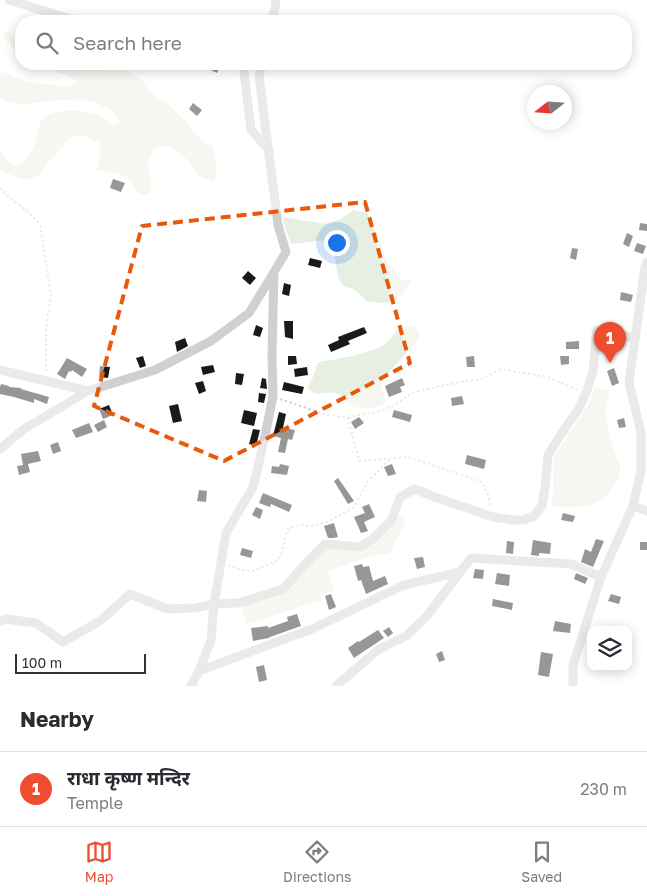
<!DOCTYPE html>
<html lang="en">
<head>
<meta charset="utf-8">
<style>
  body { margin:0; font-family:"Golos Text","Noto Sans Devanagari",sans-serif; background:#f2f2f3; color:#2b2b33 }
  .controls { position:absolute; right:15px; bottom:15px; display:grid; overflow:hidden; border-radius:10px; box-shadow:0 2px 12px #0003 }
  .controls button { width:45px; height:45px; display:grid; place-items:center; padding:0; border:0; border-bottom:1px solid #e1e1e2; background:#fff; color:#2b2b33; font:25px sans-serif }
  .compass { position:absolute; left:527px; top:85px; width:45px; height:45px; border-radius:50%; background:#fff; box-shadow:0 2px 12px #0003; rotate:253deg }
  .scale { position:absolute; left:15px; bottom:12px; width:131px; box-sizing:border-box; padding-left:5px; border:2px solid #333; border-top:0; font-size:14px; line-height:18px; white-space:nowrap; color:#333; -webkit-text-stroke:4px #fff; paint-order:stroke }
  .you { position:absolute; left:336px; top:242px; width:18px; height:18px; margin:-12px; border:4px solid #fff; border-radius:50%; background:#1a73e8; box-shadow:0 0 0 8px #1a73e833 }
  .badge { display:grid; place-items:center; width:32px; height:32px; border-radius:50%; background:#ee4d30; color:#fff; font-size:16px; font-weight:700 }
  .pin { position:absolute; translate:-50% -41px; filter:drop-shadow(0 1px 2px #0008) }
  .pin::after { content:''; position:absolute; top:26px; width:18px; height:15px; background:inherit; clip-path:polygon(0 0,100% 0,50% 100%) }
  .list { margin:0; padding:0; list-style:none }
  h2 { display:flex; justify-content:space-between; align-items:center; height:65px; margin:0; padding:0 20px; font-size:21px }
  h2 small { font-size:16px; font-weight:400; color:#7c7c81 }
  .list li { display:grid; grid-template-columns:32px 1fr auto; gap:15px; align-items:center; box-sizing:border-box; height:75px; padding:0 20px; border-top:1px solid #e1e1e2 }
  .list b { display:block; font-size:19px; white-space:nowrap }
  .list p { margin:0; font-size:16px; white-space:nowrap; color:#7c7c81 }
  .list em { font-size:16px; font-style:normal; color:#7c7c81 }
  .icon { flex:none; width:28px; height:28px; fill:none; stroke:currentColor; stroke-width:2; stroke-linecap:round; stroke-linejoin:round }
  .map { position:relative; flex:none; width:647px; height:686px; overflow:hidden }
  .search { position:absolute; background:#fff; box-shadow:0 2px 12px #0003; left:15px; right:15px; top:15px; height:55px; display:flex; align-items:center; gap:12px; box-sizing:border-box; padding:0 18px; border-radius:20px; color:#7c7c81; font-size:19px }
  .sheet { height:140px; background:#fff }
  nav { display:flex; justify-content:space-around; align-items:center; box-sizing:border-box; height:70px; border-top:1px solid #e1e1e2; background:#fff; font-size:14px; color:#7c7c81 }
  nav a { display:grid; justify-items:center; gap:2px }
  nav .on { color:#ee4d30 }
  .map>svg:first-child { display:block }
  .green { fill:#e6efe1 }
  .building { fill:#1a1a1a }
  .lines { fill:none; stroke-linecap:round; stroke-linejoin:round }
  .path { stroke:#d0d0d0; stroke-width:2; stroke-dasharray:2.5 2.5; stroke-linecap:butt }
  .minor { stroke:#d0d0d0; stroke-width:9 }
  .marked { fill:none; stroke:#e8590c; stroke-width:4; stroke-dasharray:10 6; stroke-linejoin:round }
</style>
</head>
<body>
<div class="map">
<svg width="647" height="686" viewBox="0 0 647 686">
  <rect width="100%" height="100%" fill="#fff"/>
  <!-- green -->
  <g class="green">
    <polygon points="8,31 21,41 21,56 13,48 3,37 4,34"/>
    <path d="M37,64H89L106,70L128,71L134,75L145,83L154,95L167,103L187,123L191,129L205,144L213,145L217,176L213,181C207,179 200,178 196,173C192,169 191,164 187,160C180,151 168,143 157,148C143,156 150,175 152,188L148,194L142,195C132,190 136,187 130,180C125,173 105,171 96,170C100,158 104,153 98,142L84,136H76L70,138L51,159L38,176L32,178L25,180L11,175L0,170V151L8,161L14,165C33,161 34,146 38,129C39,126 40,121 43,118C53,108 81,110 93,114C100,116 107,121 114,125L120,121L116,115L111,110L92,101L62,100L26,104L13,103L0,98V73L3,72L10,74L29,83L51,84L58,86H72L77,81L71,77Z"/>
    <polygon points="353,210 367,213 377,233 385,256 397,275 403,280 411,280 402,294 391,302 381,303 367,301 355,290 343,286 338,277 333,245 328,240 291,244 283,222 284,217 325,224 341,219"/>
    <path d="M403,327H414L419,332V339C412,345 407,353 400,360C393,368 385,375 381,386L385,399V403C377,408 359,411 350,405C345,400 342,394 334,393C325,391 316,398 308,389C310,380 312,381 314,374C316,369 316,366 319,362C339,359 362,355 380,347C390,343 394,331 403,327Z"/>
    <polygon points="595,388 610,390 605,413 609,435 620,466 620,473 618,480 608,494 596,503 579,507 552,507 554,457 588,405"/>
    <polygon points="398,515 402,517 405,522 390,553 369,557 328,571 334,590 320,595 322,600 246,624 241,605 284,591 326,547 356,551 376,541"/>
  </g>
  <!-- building -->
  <g class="building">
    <polygon points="198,64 221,64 217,73"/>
    <polygon points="193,103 202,110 197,116 189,109"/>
    <polygon points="113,179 125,183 121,192 110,188"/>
    <polygon points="640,223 647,224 647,231 639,230"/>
    <polygon points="627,233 633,236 629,247 623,244"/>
    <polygon points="637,243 646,246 643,254 634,251"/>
    <polygon points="572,248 578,249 576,260 570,258"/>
    <polygon points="310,258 322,261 320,268 308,265"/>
    <polygon points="248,271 256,278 250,285 242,278"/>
    <polygon points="284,283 291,285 289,296 282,294"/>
    <polygon points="621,292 633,295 631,302 620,300"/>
    <polygon points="284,321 293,321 293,339 285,337"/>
    <polygon points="256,325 263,328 260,337 253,335"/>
    <polygon points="364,327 367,333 348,341 350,344 331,352 328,345 339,340 338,337"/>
    <polygon points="185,338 188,346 177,352 175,342"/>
    <polygon points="579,341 579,349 566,349 566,342"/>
    <polygon points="143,356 146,366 140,368 136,358"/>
    <polygon points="288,356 296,356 297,364 288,365"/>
    <polygon points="474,356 475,367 467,367 466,357"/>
    <polygon points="560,356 569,356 569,364 561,365"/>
    <polygon points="67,358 87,369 82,377 72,370 71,372 69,371 65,379 57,374"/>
    <polygon points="213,365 215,372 203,375 201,367"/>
    <polygon points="100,366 110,367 108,378 99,377"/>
    <polygon points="307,367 308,375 295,377 294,369"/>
    <polygon points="614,368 619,383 612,386 607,371"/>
    <polygon points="236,373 244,374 242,385 235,384"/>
    <polygon points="262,378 266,379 267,389 260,388"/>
    <polygon points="402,378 405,385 400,387 402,392 389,397 385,386"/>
    <polygon points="203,381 206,391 199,394 195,383"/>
    <polygon points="284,382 304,387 302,394 282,390"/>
    <polygon points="1,384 9,386 9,387 21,388 21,389 49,397 47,404 34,399 34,403 14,397 0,394 0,387"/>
    <polygon points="259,393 266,394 264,403 258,402"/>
    <polygon points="462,396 464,404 452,406 451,398"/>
    <polygon points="178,404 182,421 173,423 169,406"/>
    <polygon points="109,405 113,415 103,419 99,409"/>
    <polygon points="244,410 257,413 254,426 241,423"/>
    <polygon points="394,410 412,415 410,422 392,417"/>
    <polygon points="279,412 286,414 283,428 295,430 292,440 288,439 285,453 278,452 281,438 273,436"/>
    <polygon points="359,417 364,423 355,429 351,422"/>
    <polygon points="624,418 626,427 619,428 617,420"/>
    <polygon points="104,420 107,427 98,432 94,425"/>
    <polygon points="89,423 93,432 76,438 72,430"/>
    <polygon points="253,429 260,430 256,446 249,444"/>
    <polygon points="58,442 61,451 53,454 50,445"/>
    <polygon points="38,451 41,461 28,464 30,472 19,475 17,466 23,465 21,454"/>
    <polygon points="467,455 486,460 484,469 465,464"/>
    <polygon points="280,464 289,466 287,475 271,473 272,466 279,467"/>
    <polygon points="392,464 396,474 388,476 384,467"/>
    <polygon points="338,478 354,501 348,504 334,481"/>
    <polygon points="199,490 207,491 206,502 197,501"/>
    <polygon points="263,493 292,505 289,512 271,504 270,507 259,503"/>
    <polygon points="369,504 375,517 364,522 368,531 361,533 354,517 365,513 362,507"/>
    <polygon points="256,507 263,510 260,519 252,515"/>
    <polygon points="563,513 575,516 573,522 561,520"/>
    <polygon points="334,523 338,537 333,538 328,538 324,526"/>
    <polygon points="596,539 604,541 593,567 581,562 585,549 591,552"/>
    <polygon points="533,540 551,543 550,554 539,553 539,556 531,555"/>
    <polygon points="507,541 514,542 513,554 506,553"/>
    <rect x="640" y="542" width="7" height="8"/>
    <polygon points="242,548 253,551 251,558 240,555"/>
    <polygon points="423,557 425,567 417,569 414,558"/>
    <polygon points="362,564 363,567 369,566 373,581 385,576 388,584 366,594 361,580 358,581 354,566"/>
    <polygon points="475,569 484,570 483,579 473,578"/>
    <polygon points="497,573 510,575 509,586 495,584"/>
    <polygon points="576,573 588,578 585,584 574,579"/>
    <polygon points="331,594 336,607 329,610 325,596"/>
    <polygon points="611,594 621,597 619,604 608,601"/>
    <polygon points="493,599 513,603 512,610 492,606"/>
    <polygon points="297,614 301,626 270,637 269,638 253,641 251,628 268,626 268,628 288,621 287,617"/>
    <polygon points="555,621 571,624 570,633 553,631"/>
    <polygon points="389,627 393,633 388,637 383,631"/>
    <polygon points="378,630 384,638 354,658 348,648 358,641 359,642"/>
    <polygon points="442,651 445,660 439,662 436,654"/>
    <polygon points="541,652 553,654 549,677 538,675"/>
    <polygon points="264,665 267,680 259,682 256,667"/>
  </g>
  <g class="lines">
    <!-- path -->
    <g class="path">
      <polyline points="0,188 11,199 27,211 40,224 51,295 46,328 46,371"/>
      <polyline points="280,399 324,414 348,418 359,461 408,457 482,482 488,495 491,508"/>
      <polyline points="348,418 358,415 374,413 393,406 414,392 460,382 481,379 501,369 547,377 578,390"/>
      <polyline points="228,565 242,570 253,571 275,562 281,556 287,530 293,527 300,525 312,526 328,522 354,507 368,481 390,459"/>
    </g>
    <!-- minor -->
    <g class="minor">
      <polyline points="9,0 77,21"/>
      <polyline points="272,21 276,4 275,0"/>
      <polyline points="243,64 251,130 269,150"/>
      <polyline points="0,370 88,391"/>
      <polyline points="0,449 24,429 88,391 155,370 211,341 249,313 273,274"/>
      <polyline points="633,506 647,511"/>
      <polyline points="0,621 6,619 36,623 63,642 100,621 130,594 167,609 195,608 214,604 239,603 283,589 310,559 325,544 360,547 375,537 392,519 400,497 415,489 437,498 493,517 513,520 524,520 534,516 542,506 545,488 548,455 561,434 578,410 586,393 593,372 597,330 635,338"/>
      <polyline points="199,671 312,629 404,585 460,572"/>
      <polyline points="191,686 199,671 211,640 214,604 226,533 253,487 264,441 273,396 272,356 274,272 286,252 278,225 259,76 262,64"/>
      <polyline points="336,686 379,649 406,636 426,617 471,558 571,564 601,577"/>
      <polyline points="573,686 573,665 601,577 633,506 641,470 641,433 629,382 645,267 647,262"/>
    </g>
  </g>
  <!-- marked area -->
  <path d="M0 0H647V686H0ZM365,202L410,363L224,461L94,406L142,226Z" fill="#fff" fill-opacity=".55" fill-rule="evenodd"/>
  <path class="marked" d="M365,202L410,363L224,461L94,406L142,226Z"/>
</svg>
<div class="controls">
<button><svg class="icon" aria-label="layers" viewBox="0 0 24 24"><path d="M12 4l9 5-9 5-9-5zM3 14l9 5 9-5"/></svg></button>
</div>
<svg class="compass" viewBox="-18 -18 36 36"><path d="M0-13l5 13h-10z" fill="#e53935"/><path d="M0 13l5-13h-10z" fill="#7c7c81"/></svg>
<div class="scale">100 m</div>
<div class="you"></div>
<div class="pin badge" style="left:610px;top:363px">1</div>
<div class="search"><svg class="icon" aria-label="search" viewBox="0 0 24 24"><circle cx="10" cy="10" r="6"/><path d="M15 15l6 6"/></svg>Search here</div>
</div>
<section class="sheet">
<h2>Nearby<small></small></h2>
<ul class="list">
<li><span class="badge">1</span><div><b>राधा कृष्ण मन्दिर</b><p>Temple</p></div><em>230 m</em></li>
</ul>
</section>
<nav>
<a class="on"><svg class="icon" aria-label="map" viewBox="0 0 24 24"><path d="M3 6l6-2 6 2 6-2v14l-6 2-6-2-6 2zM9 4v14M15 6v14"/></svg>Map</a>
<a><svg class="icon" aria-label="directions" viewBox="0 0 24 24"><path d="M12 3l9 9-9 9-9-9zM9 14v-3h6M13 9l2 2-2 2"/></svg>Directions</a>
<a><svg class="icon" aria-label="saved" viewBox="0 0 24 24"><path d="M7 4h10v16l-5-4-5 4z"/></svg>Saved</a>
</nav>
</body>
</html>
